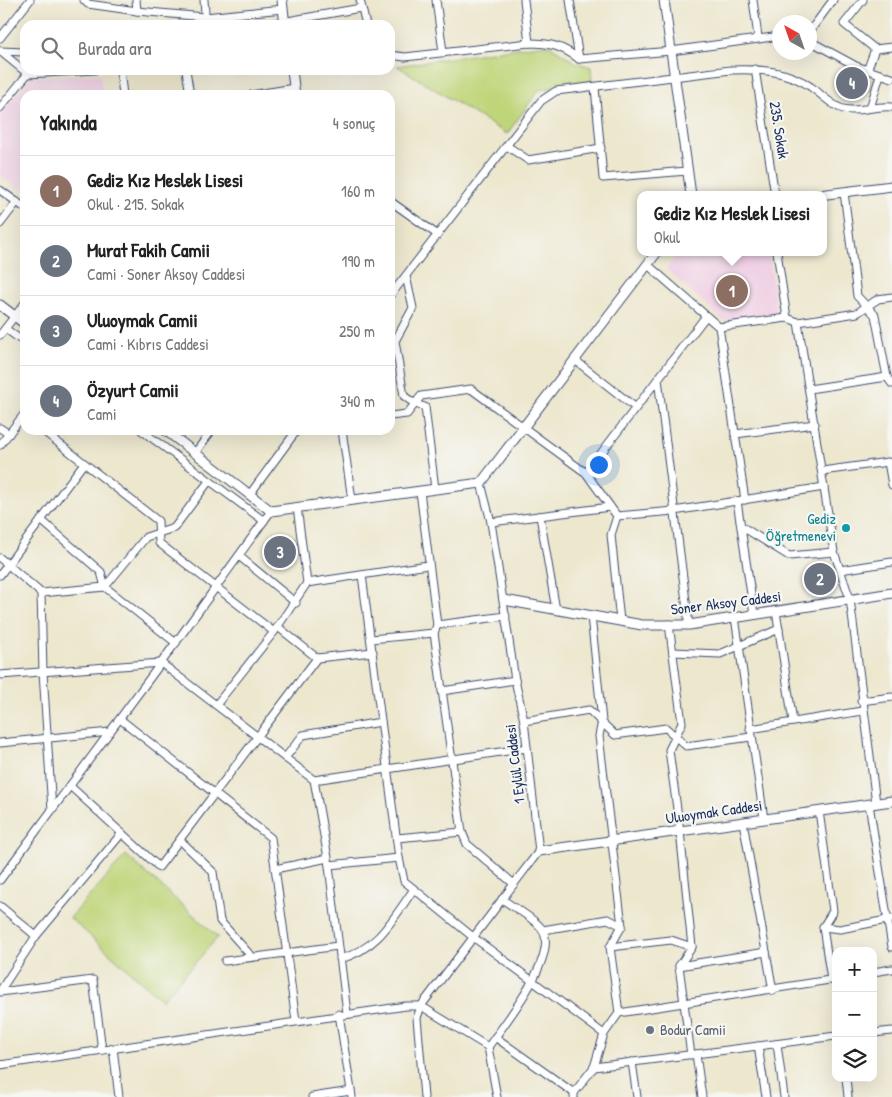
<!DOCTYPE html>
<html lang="tr">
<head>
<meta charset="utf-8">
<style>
  body { margin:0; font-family:"Patrick Hand",sans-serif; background:#f2f2f2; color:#222 }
  .controls { position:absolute; right:15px; bottom:15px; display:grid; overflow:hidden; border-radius:10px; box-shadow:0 5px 20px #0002 }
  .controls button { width:45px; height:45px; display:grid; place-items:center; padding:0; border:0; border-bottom:1px solid #e0e0e0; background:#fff; color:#222; font:25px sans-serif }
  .compass { position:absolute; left:772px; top:15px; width:45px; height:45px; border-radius:50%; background:#fff; box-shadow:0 5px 20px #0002; rotate:320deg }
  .you { position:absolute; left:598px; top:464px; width:18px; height:18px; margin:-12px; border:4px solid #fff; border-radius:50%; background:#1a73e8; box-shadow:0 0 0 8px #1a73e833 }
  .badge { display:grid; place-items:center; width:32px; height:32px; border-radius:50%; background:#2563eb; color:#fff; font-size:16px; font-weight:700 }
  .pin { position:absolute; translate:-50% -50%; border:2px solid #fff; box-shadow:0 1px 5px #0006 }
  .popup { position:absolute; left:637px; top:191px; width:190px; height:65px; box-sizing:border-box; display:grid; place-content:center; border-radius:10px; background:#fff; filter:drop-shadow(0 1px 4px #0005); font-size:16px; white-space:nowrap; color:#767676 }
  .popup b { font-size:19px; color:#222 }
  .popup::after { content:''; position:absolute; left:50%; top:100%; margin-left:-10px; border:10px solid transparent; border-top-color:#fff }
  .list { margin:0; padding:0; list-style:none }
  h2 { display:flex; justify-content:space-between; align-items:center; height:65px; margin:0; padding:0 20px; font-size:21px }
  h2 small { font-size:16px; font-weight:400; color:#767676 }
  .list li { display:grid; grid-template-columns:32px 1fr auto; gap:15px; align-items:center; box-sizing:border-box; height:70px; padding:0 20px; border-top:1px solid #e0e0e0 }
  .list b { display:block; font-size:19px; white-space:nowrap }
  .list p { margin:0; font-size:16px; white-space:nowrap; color:#767676 }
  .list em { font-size:16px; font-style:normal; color:#767676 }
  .icon { flex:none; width:28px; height:28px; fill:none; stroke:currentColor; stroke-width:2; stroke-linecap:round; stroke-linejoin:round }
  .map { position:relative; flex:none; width:892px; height:1097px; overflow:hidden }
  .search { position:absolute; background:#fff; box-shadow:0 5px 20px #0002; left:20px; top:20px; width:375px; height:55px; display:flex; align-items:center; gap:12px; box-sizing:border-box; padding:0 18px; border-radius:15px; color:#767676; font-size:19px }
  .panel { position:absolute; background:#fff; box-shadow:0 5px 20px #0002; left:20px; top:90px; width:375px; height:345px; border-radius:15px }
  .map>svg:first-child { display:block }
  .built { fill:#f0d0e5 }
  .green { fill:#bfd579; stroke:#6d826c }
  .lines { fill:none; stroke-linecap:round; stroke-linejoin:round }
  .minor-casing { stroke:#3a4b6f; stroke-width:9 }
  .tertiary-casing { stroke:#3a4b6f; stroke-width:11 }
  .minor { stroke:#fff; stroke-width:7 }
  .tertiary { stroke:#fff; stroke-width:9 }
  .culture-dot { fill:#0f9aa8; stroke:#f6f6f2; stroke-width:2 }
  .worship-dot { fill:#6b7280; stroke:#f6f6f2; stroke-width:2 }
  .labels { text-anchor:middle; stroke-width:4.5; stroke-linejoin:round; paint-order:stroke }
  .street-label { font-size:15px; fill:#1b2f5e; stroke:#f6f6f2 }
  .culture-label { font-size:15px; fill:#0d838f; stroke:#f6f6f2; text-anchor:end }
  .worship-label { font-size:15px; fill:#5b616d; stroke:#f6f6f2; text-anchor:start }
</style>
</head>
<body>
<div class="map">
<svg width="892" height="1097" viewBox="0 0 892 1097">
  <rect width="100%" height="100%" fill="#f6f6f2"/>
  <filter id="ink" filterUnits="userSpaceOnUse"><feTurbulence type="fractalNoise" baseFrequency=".02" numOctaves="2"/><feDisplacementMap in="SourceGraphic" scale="10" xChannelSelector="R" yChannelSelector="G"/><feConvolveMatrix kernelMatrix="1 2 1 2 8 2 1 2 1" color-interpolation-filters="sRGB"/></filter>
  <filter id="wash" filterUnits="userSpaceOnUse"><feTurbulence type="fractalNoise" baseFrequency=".0096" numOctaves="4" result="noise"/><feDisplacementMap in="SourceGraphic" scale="20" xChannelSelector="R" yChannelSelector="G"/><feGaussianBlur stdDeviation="1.12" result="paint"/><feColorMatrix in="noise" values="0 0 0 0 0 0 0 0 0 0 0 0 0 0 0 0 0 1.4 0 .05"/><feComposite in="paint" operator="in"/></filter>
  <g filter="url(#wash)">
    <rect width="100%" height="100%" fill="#ede7ce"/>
    <!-- built -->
    <g class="built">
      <polygon points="100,74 103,95 25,95 25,185 21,191 0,176 0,116 30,77"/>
      <polygon points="679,252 769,252 776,313 724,321 666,269"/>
    </g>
    <!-- green -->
    <g class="green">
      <polygon points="539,45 549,45 575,62 591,67 592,81 539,90 507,134 397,66"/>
      <polygon points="126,855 218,937 162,1000 70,918"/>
    </g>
  </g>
  <g filter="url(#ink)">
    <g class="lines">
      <!-- minor casing -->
      <g class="minor-casing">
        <g id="minor">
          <polyline points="84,0 88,4 137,11 205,17 283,9"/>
          <polyline points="136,0 137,11"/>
          <polyline points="204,0 206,25"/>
          <polyline points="360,0 366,25"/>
          <polyline points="436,0 443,52"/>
          <polyline points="524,0 529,43"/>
          <polyline points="570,0 579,59"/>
          <polyline points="753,0 758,37"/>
          <polyline points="863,0 844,24 875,49 892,47"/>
          <polyline points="265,25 361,8"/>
          <polyline points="810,31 833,0"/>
          <polyline points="0,38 30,0"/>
          <polyline points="810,41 856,66 892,78"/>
          <polyline points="0,51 28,74 95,70"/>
          <polyline points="0,51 25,52"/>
          <path d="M390,55L405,57L529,43C550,43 562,46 579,59L671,51L780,36"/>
          <polyline points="755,69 775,195"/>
          <polyline points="120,70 123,95"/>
          <polyline points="186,70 190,95"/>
          <polyline points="867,71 875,49"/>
          <polyline points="595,87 603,178 687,171"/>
          <polyline points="251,95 294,88"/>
          <polyline points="0,108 30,71"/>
          <polyline points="870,108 880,75"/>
          <polyline points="507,146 528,160 601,148"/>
          <polyline points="0,190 25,208"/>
          <polyline points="844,192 857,296 875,315 887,377 892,384"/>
          <polyline points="390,201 438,235"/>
          <polyline points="0,224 17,202"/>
          <polyline points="777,252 787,318"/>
          <polyline points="648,265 719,327 745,500"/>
          <polyline points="406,276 413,308 395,341 404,396 415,404 425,407 435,489"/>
          <path d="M390,296L541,101L556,91L731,70C760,69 787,70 811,87C820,93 832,106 843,109C859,113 875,105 892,107"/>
          <polyline points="798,322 834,552 850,599 876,803"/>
          <polyline points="719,327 787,318 798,322 857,313 878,299 892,297"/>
          <polyline points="6,329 25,343"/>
          <polyline points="0,335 25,303"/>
          <polyline points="575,360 636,408"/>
          <polyline points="658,379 689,625"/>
          <polyline points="809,389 887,377"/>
          <polyline points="390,416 407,414 421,396 471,389 586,473 617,516"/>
          <polyline points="0,428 9,434"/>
          <polyline points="42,430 158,521 159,543 274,632"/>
          <polyline points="141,430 264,521"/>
          <polyline points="342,430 352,500"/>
          <polyline points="735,434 815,424"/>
          <polyline points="0,445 25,413"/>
          <polyline points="195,453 212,430"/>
          <polyline points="822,471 888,462 892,485"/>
          <polyline points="586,473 706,316"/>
          <polyline points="420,491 437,625 434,633 462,832"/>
          <polyline points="250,494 297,430"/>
          <polyline points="737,501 754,614"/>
          <polyline points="540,516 556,610"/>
          <polyline points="617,516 674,511 824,487"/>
          <polyline points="617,516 611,535 620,621"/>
          <polyline points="41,520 101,572 105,587 176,643"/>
          <polyline points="491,522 610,507"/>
          <polyline points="741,526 789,556 834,552"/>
          <polyline points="239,556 296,603"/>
          <polyline points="0,558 41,593 105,587 146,537 174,528 209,481"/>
          <polyline points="840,570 892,562"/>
          <polyline points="0,575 84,463"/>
          <polyline points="362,575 399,858 404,881 414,889 473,937 604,1034"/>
          <polyline points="307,583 428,565"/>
          <polyline points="41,593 43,672 52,810"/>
          <polyline points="776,611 793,722"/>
          <polyline points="591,616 602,721 599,736 622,926 610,947 619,1013"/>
          <polyline points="735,617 764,819"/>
          <polyline points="669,624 682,723 669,750 680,831 692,947 679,966 691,1055"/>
          <polyline points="437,625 506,616"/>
          <polyline points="278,627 317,658 373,652"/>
          <polyline points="371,639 434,633"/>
          <polyline points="673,652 720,654 779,629"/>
          <polyline points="0,675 161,663 314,780 328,858 347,1013"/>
          <polyline points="442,691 515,680"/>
          <polyline points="861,701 892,697"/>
          <polyline points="216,705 274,632 307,583 297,507"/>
          <polyline points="120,719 271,838 296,1021"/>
          <polyline points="524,721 589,710 615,735 666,728 686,746 751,737"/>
          <polyline points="750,729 862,711"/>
          <polyline points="0,743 110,732"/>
          <polyline points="285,758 303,735 381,722"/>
          <polyline points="314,780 527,748"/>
          <polyline points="70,786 159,867 317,658"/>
          <polyline points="869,804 892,947"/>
          <polyline points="819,811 833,911 823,927 831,980"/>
          <polyline points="743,822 773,991"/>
          <polyline points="397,838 462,832 467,844 514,884"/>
          <polyline points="180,840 213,872 220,921 252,957"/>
          <polyline points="329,865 399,858"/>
          <polyline points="275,869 328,858"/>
          <polyline points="0,880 161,663 271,511"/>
          <polyline points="0,906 36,936"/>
          <polyline points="823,927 840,929 892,919"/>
          <polyline points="543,930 608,919 622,926"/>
          <polyline points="610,947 671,940 692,947"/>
          <path d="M340,959C378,949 392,920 414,889"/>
          <polyline points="225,961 338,946"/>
          <polyline points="679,966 766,952"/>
          <polyline points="873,972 892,969"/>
          <polyline points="0,991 36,936 122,833"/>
          <polyline points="0,992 93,980 102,1050"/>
          <polyline points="339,1014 352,1097"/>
          <polyline points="873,1033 892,1031"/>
          <polyline points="495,1037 574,1093"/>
          <polyline points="777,1044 784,1097"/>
          <polyline points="758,1046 766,1097"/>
          <polyline points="113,1048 119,1097"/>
          <polyline points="696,1054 702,1097"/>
          <polyline points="632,1062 637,1097"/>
          <polyline points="0,1065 406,1006 421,1006 488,1047"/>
          <polyline points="594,1067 836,1036"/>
          <polyline points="846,1078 848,1097"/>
          <polyline points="312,1097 351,1091"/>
          <polyline points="424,1097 417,1018 421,1006 539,851 524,721 515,680 491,522 481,483"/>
          <path d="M497,1097L488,1047C503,1026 560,955 542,929C533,917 514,908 502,899"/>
          <polyline points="574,1097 574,1093 594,1067 604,1034 619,1013 836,979"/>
        </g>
      </g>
      <!-- tertiary casing -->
      <g class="tertiary-casing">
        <g id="tertiary">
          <polyline points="282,0 285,25"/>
          <polyline points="664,0 691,195"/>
          <polyline points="292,70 295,95"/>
          <polyline points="819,195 892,186"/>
          <polyline points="0,305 25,324"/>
          <polyline points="165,430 271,511 481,483 657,252"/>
          <polyline points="504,600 642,625 689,625 892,593"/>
          <polyline points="539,851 892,801"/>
        </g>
      </g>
      <!-- minor -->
      <use href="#minor" class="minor"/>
      <!-- tertiary -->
      <use href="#tertiary" class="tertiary"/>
    </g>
  </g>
  <!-- markers -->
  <circle class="culture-dot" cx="846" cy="528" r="5"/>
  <circle class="worship-dot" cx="650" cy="1030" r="5"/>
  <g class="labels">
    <!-- street labels -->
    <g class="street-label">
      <text transform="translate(779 130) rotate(81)" y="5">235. Sokak</text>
      <text transform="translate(726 603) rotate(-7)" y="5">Soner Aksoy Caddesi</text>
      <text transform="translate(515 764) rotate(-97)" y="5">1 Eylül Caddesi</text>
      <text transform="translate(714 812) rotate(-8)" y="5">Uluoymak Caddesi</text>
    </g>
    <!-- culture labels -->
    <g class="culture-label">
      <text x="836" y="524">Gediz<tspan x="836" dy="17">Öğretmenevi</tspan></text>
    </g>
    <!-- worship labels -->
    <g class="worship-label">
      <text x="660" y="1035">Bodur Camii</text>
    </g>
  </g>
</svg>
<div class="controls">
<button>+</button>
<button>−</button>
<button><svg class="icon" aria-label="layers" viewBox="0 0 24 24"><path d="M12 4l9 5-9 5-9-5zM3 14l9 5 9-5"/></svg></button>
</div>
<svg class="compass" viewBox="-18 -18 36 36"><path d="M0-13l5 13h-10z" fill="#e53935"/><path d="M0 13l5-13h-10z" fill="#767676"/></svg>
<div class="you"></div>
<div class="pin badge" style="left:732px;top:291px;background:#8d6e63">1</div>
<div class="popup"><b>Gediz Kız Meslek Lisesi</b>Okul</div>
<div class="pin badge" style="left:820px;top:579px;background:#6b7280">2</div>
<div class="pin badge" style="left:280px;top:552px;background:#6b7280">3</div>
<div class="pin badge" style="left:852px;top:83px;background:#6b7280">4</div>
<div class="search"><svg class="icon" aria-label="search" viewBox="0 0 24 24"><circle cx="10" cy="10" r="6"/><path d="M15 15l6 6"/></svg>Burada ara</div>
<section class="panel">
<h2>Yakında<small>4 sonuç</small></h2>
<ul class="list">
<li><span class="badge" style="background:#8d6e63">1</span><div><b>Gediz Kız Meslek Lisesi</b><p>Okul · 215. Sokak</p></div><em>160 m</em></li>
<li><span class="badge" style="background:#6b7280">2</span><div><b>Murat Fakih Camii</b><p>Cami · Soner Aksoy Caddesi</p></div><em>190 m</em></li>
<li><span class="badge" style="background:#6b7280">3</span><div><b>Uluoymak Camii</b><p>Cami · Kıbrıs Caddesi</p></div><em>250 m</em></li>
<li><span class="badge" style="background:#6b7280">4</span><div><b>Özyurt Camii</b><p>Cami</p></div><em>340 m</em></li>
</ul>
</section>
</div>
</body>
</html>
